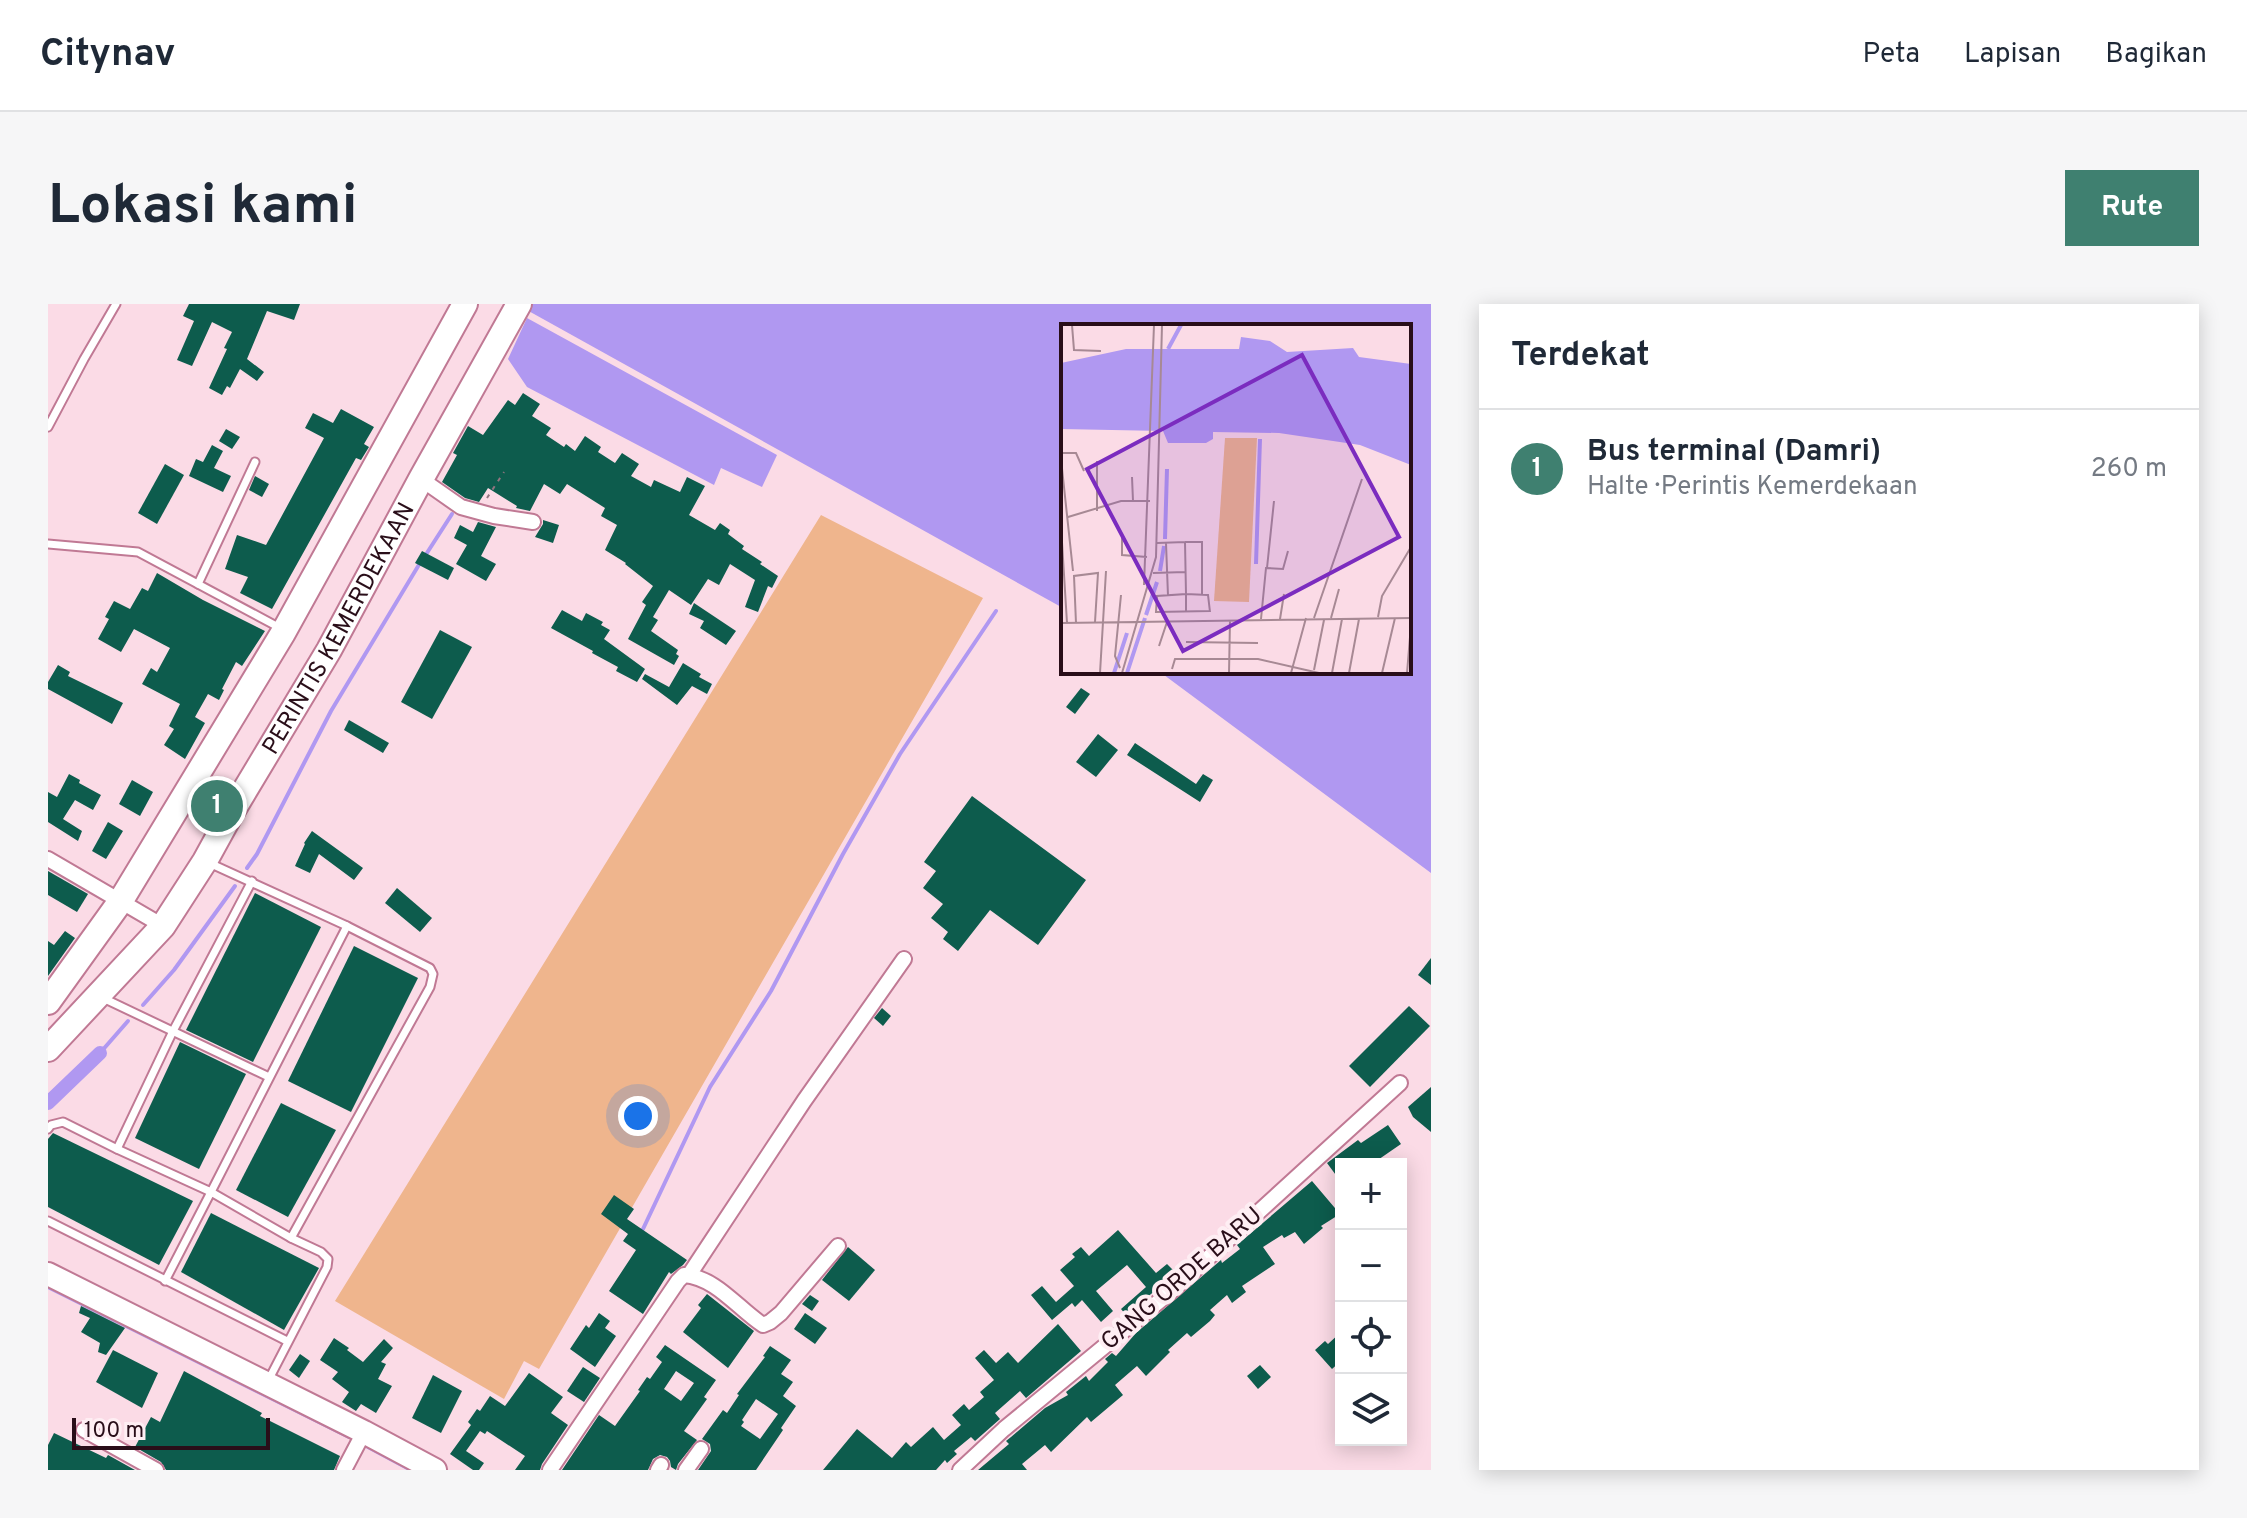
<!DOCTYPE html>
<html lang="id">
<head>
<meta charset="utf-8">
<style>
  body { margin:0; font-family:Overpass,sans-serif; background:#f6f6f7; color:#1f2937 }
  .controls { position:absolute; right:24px; bottom:24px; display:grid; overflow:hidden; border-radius:0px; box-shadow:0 4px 20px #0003 }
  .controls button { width:72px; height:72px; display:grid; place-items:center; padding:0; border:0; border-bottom:2px solid #e0e1e3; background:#fff; color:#1f2937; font:40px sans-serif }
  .scale { position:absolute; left:24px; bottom:20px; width:198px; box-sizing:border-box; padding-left:8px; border:4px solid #290e19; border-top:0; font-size:22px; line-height:28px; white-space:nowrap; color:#290e19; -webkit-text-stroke:6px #feeef3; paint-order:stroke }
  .you { position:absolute; left:590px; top:812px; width:28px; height:28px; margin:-20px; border:6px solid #fff; border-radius:50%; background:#1a73e8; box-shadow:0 0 0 12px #1a73e833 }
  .badge { display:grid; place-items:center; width:52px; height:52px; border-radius:50%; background:#3f8070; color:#fff; font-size:26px; font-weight:700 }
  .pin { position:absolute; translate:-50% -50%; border:4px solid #fff; box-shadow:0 2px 8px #0006 }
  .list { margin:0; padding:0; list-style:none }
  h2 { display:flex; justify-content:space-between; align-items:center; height:104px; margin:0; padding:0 32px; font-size:34px }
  h2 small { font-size:26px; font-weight:400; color:#747a83 }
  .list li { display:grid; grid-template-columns:52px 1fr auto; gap:24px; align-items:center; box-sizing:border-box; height:120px; padding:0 32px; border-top:2px solid #e0e1e3 }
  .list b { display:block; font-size:30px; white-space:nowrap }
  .list p { margin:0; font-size:26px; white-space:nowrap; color:#747a83 }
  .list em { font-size:26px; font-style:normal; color:#747a83 }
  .icon { flex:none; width:44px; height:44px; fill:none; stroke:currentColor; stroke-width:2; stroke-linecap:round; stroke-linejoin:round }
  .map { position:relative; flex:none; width:1383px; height:1166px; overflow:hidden; border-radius:0px }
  header { display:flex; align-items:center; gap:48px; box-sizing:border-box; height:112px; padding:0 40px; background:#fff; border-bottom:2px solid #e0e1e3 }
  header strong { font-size:38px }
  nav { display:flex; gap:44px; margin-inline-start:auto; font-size:28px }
  .intro { display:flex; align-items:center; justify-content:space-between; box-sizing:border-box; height:192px; padding:0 48px }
  h1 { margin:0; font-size:56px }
  .button { padding:20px 36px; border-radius:0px; background:#3f8070; color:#fff; font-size:28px; font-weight:700 }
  main { display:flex; gap:48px; padding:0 48px }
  aside { flex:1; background:#fff; border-radius:0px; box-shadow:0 4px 20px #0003 }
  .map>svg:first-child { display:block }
  .green { fill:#efb58d }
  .water { fill:#b098f1 }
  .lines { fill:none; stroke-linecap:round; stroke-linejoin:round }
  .stream { stroke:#b098f1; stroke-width:4 }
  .canal { stroke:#b098f1; stroke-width:14 }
  .building { fill:#0d5c4d; fill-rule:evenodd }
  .service-casing { stroke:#c07994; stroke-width:11 }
  .minor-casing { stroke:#c07994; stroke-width:18 }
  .primary-casing { stroke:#c07994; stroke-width:26 }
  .trunk-casing { stroke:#c07994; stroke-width:28 }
  .path { stroke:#927580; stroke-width:2; stroke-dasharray:4 6; stroke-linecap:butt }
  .service { stroke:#fff; stroke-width:7 }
  .minor { stroke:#fff; stroke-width:14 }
  .primary { stroke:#fff; stroke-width:22 }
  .trunk { stroke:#fff; stroke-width:24 }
  .labels { text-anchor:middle; stroke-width:8; stroke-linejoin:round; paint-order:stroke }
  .street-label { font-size:24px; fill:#290e19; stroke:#feeef3 }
  .inset-river { fill:none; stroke:#b098f1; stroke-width:4 }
  .inset-road { fill:none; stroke:#a78994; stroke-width:2 }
  .view { fill:#7b2cbf; fill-opacity:0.15; stroke:#7b2cbf; stroke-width:4 }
  .inset-edge { fill:none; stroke:#290e19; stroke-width:4 }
</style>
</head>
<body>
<header>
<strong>Citynav</strong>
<nav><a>Peta</a><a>Lapisan</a><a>Bagikan</a></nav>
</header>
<div class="intro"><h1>Lokasi kami</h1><a class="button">Rute</a></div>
<main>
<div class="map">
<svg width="1383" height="1166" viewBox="0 0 1383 1166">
  <rect width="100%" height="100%" fill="#fbdbe6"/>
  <!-- green -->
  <polygon class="green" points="773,211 935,294 491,1065 476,1057 456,1095 287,997"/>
  <!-- water -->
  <g class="water">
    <polygon points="468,0 1383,0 1383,569 1112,368 1361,368 1361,22 1015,22 1015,304"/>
    <polygon points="479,14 729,151 714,183 673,164 666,181 479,83 460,55"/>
  </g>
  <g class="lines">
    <!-- stream -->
    <g class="stream">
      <polyline points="377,252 404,210"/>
      <polyline points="199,564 209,550 283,407 372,259"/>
      <polyline points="95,701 126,666 187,582"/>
      <polyline points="52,749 80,717"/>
      <polyline points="595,925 662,783 723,687 795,550 852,450 948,307"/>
      <polyline points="0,983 301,1133"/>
      <polyline points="320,1143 363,1166"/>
    </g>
    <!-- canal -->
    <polyline class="canal" points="0,799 52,749"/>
  </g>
  <!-- building -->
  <g class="building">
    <polygon points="141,0 252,0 246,16 219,7 199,55 216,68 209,77 192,65 182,84 179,82 174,91 161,84 179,45 176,44 184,28 164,18 144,62 129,56 146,17 135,12"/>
    <polygon points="475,89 492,100 484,112 503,124 498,131 516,143 518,140 527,147 537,132 553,143 550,148 567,159 574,149 591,160 583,172 603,183 606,176 632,188 639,173 657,182 641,211 667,226 672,219 682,226 680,230 696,242 694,245 714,258 712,260 730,272 724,284 720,282 710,308 697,303 707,276 682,260 671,281 660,275 643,301 621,286 605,313 610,316 603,327 630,346 628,350 631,352 626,361 580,335 598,301 594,298 605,282 577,260 578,259 557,246 569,221 553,212 557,204 519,180 512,190 496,180 482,207 468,204 469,202 440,184 431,198 417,194 394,178 409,151 405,149 420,122 435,131 460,96 467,101"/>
    <polygon points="293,105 326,123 316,140 321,143 313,156 308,154 224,305 192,289 200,273 177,265 189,231 218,241 276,134 257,124 265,109 285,119"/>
    <polygon points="178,125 192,133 184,145 171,137"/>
    <polygon points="164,141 175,147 166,164 183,172 175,188 141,172 148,155 155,158"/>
    <polygon points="117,160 136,171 109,220 90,209"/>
    <polygon points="207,172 221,180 214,193 201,186"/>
    <polygon points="495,216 511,221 505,239 487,233 495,220"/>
    <polygon points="430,218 448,223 433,252 448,260 438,277 408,260 419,241 406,234 412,221 425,228"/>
    <polygon points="374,247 406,264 400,276 367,259"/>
    <polygon points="109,269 155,296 217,327 194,362 188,358 174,385 176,386 171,396 160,390 147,413 157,419 137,455 116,441 126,425 121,422 132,400 94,380 103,364 109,368 122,344 86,325 73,348 50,335 61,315 57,313 66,297 82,305 94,284 100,287"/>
    <polygon points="646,299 688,327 678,341 652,324 656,317 641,310"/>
    <polygon points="514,306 534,317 538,309 555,318 553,321 562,326 556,335 597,365 589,378 568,367 570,363 544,349 545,347 503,324"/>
    <polygon points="392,326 424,343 384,415 353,398"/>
    <polygon points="635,359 653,370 651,373 664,380 659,390 644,382 629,401 594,375 597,370 621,383"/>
    <polygon points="10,361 22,368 20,372 75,399 64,420 0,385 0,378"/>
    <polygon points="1033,384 1042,390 1027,410 1018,403"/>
    <polygon points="301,416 341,439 335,449 296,426"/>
    <polygon points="1050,430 1070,446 1048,473 1028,458"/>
    <polygon points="1087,439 1148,480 1155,470 1165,476 1152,498 1079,451"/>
    <polygon points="21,470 32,476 31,479 53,491 45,506 27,496 15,515 34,527 30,537 0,518 0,488 9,493"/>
    <polygon points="84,476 105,488 92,512 71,500"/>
    <polygon points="924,492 1038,576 990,641 942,606 910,647 895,635 900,628 883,614 895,600 875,584 888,567 876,558"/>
    <polygon points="60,518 75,527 58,555 44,547"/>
    <polygon points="264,527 315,564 306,576 271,550 262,569 247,562 257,540 256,539"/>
    <polygon points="0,567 40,590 29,608 0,591"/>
    <polygon points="349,584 384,614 372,628 337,599"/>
    <polygon points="207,589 273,623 205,758 138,726"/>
    <polygon points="17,627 27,634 0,672 0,637 6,641"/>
    <polygon points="306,642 370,674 303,808 240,777"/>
    <polygon points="1383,654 1383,681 1370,671"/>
    <polygon points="1361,702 1382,722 1322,783 1301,762"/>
    <polygon points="834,704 843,712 835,722 826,714"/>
    <polygon points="132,738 198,770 151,865 87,834"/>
    <polygon points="1383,783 1383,828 1365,813 1360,803"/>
    <polygon points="233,799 288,826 240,913 188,886"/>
    <polygon points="1340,821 1353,840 1324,860 1293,860 1293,878 1279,859 1310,836 1313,839"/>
    <polygon points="5,829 145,897 111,961 0,903 0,835"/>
    <polygon points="1264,877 1292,910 1273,922 1275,924 1256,940 1247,928 1236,934 1234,931 1215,943 1227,960 1194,982 1198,988 1184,999 1179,991 1162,1006 1167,1011 1162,1017 1143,1033 1139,1029 1120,1046 1122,1048 1098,1072 1089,1062 1067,1081 1075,1091 1043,1118 1039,1113 1003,1148 997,1141 974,1160 979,1166 930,1166 961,1140 958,1137 963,1133 997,1104 1020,1091 1018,1088 1038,1072 1041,1077 1060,1058 1057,1055 1064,1049 1068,1052 1088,1029 1173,956 1174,959 1192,945 1189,941"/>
    <polygon points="566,891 586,905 579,915 639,956 635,961 623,970 621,968 595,1010 561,987 588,946 575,937 580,930 553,910"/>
    <polygon points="163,909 271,964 236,1026 133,968"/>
    <polygon points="1070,926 1108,969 1119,960 1128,969 1078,1011 1073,1005 1098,983 1079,961 1048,987 1065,1007 1053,1018 1034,996 1027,1003 1024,999 1004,1016 983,991 994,982 1008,998 1026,982 1012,966 1027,953 1024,950 1033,943 1041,952"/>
    <polygon points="800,943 827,966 801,997 774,976"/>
    <polygon points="659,990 706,1027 680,1064 635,1028 653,1004 650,1001"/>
    <polygon points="762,991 771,997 764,1007 754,1000"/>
    <polygon points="33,1002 77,1024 58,1051 50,1048 52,1039 33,1028 42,1014 31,1009"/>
    <polygon points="551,1009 562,1017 557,1024 568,1032 547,1063 522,1045 538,1021 541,1024"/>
    <polygon points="757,1009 779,1024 767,1040 746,1025"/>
    <polygon points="1010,1020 1033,1047 978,1094 972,1087 947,1109 952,1115 927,1137 923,1133 906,1147 909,1150 899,1159 897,1156 888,1166 775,1166 809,1125 844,1154 858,1138 863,1143 885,1123 896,1136 913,1121 904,1111 916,1100 921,1106 936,1093 932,1088 946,1076 927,1054 936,1046 948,1059 960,1048 970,1059"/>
    <polygon points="1293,1028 1293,1057 1284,1065 1267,1046 1277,1037 1280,1040"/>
    <polygon points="286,1034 301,1044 299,1046 315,1058 336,1035 345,1044 333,1058 338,1060 330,1075 344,1082 328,1109 313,1100 308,1107 294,1098 301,1088 284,1075 290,1068 272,1056"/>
    <path d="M617,1041L668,1076L656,1093L659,1095L636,1127L649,1136L630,1160L628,1166L623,1163L622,1157L619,1153L612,1151L605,1155L600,1166H514L551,1111L567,1122L592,1087L590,1086L599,1073L602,1075L614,1058L608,1053ZM628,1067L646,1079L633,1097L616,1085Z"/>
    <path d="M722,1042L743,1056L733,1070L745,1078L735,1092L748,1102L733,1124L735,1126L708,1166H650L663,1147L662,1140L654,1135L675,1106L679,1109L691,1091L689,1090L717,1053L715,1052ZM708,1095L730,1110L712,1135L693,1122L696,1118L694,1116Z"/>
    <polygon points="65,1046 110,1069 94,1104 48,1078"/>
    <polygon points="252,1050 262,1057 251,1074 241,1066"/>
    <polygon points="1212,1061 1223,1073 1210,1085 1199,1072"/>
    <polygon points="535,1063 552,1074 536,1098 519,1087"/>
    <polygon points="136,1067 214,1109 212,1112 292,1152 286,1166 118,1166 113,1158 87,1143 103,1113 112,1118"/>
    <polygon points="481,1069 515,1093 503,1109 520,1121 494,1160 492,1166 467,1166 477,1152 439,1127 437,1130 432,1127 418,1147 436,1159 431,1166 425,1166 402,1150 423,1121 420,1118 429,1105 432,1107 442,1092 457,1102"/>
    <polygon points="385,1071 414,1087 393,1129 364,1114"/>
    <polygon points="6,1129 58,1154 60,1151 87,1166 0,1166 0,1141"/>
  </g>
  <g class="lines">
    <!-- service casing -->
    <g class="service-casing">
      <g id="service">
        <polyline points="0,123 36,55 68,0"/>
        <polyline points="0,240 90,248 234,325"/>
        <polyline points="150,280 207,158"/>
        <polyline points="55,694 221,773"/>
        <polyline points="0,825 3,821 15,818 69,845 163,888 299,622 159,558"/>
        <polyline points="69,845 125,727 204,577"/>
        <polyline points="0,917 239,1037"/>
        <polyline points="243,934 382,683 385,670 382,664 299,622"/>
        <polyline points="117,977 163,888 243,934 273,948 280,955 279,963 221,1075"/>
      </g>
    </g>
    <!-- minor casing -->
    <g class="minor-casing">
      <g id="minor">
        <polyline points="373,175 413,203 446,212 485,218"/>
        <polyline points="0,555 115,622"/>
        <polyline points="641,971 756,797 856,655"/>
        <polyline points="36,1126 108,1166"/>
        <polyline points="296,1166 316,1128"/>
        <path d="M502,1166L630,977L636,971C669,974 689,1004 715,1021L722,1018L733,1009L790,942"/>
        <polyline points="610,1166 613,1161"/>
        <polyline points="638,1166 653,1145"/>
        <polyline points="912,1166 956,1125 1126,985 1352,779"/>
      </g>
    </g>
    <!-- primary casing -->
    <g class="primary-casing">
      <polyline id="primary" points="0,970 316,1128 387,1166"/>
    </g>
    <!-- trunk casing -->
    <g class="trunk-casing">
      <g id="trunk">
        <polyline points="0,698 72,598 235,329 417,0"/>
        <path id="s1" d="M0,745L115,622L157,557L185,506L281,346L373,175L471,0"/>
      </g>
    </g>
    <!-- path -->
    <polyline class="path" points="439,194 456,168"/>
    <!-- service -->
    <use href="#service" class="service"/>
    <!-- minor -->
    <use href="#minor" class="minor"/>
    <!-- primary -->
    <use href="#primary" class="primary"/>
    <!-- trunk -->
    <use href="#trunk" class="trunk"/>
  </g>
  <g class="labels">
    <!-- street labels -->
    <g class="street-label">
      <text dy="8" stroke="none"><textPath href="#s1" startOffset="514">PERINTIS KEMERDEKAAN</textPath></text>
      <text transform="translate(1133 974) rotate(-41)" y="8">GANG ORDE BARU</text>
    </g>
  </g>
  <!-- overview -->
  <g transform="translate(1013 20)">
    <rect width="350" height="350" fill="#fbdbe6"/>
    <path d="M164,114H196L188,278L153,277Z" fill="#efb58d"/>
    <path d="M180,13L209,17L226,28L292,24L298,33L350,40V141L299,121L218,109L152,108V115L145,119H107L102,107L0,105V39L65,25H178Z" fill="#b098f1"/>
    <path class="inset-river" d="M107,25L120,1M104,215L106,145M195,240L199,115M99,247L103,222M85,291L96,258M53,349L66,309M66,349L84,294"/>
    <path class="inset-road" d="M11,1L13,26L40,27M0,129H15L23,147M0,135L12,247M71,153L72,177M36,187V137M7,193L60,177H89M0,202L6,299M61,212V231L86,233M124,218H141V271M96,219L124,218L125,270L96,272L95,288L149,287M105,219L107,272M206,244L213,177M92,249L124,248M83,261L93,1M125,288V270L147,271L149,288M317,293L321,272L350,223M253,294L301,155M270,294L278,265M200,295L205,244L222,245L227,227M219,295L223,270M75,298L350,294M0,299L75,298M15,299L13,252L37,249L34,298M125,318L197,319M98,322L106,298M59,344L54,332L60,271M111,345L114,335H197L258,349M253,346L263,296M39,349L45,247M61,349L95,233L101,1M168,349L169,296M230,349L245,294M271,349L281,295M288,349L298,295M321,349L334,294M346,349L350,301"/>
    <path class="view" d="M241,31L338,213L122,327L26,145Z"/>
    <rect width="350" height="350" class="inset-edge"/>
  </g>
</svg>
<div class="controls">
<button>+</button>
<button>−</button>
<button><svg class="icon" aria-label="locate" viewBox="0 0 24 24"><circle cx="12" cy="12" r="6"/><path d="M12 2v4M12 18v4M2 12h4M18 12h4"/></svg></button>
<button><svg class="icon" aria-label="layers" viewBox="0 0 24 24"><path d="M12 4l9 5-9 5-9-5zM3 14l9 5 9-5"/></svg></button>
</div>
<div class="scale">100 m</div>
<div class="you"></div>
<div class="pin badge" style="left:169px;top:502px">1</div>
</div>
<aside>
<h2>Terdekat<small></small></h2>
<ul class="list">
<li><span class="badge">1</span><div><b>Bus terminal (Damri)</b><p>Halte · Perintis Kemerdekaan</p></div><em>260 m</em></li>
</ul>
</aside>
</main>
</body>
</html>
